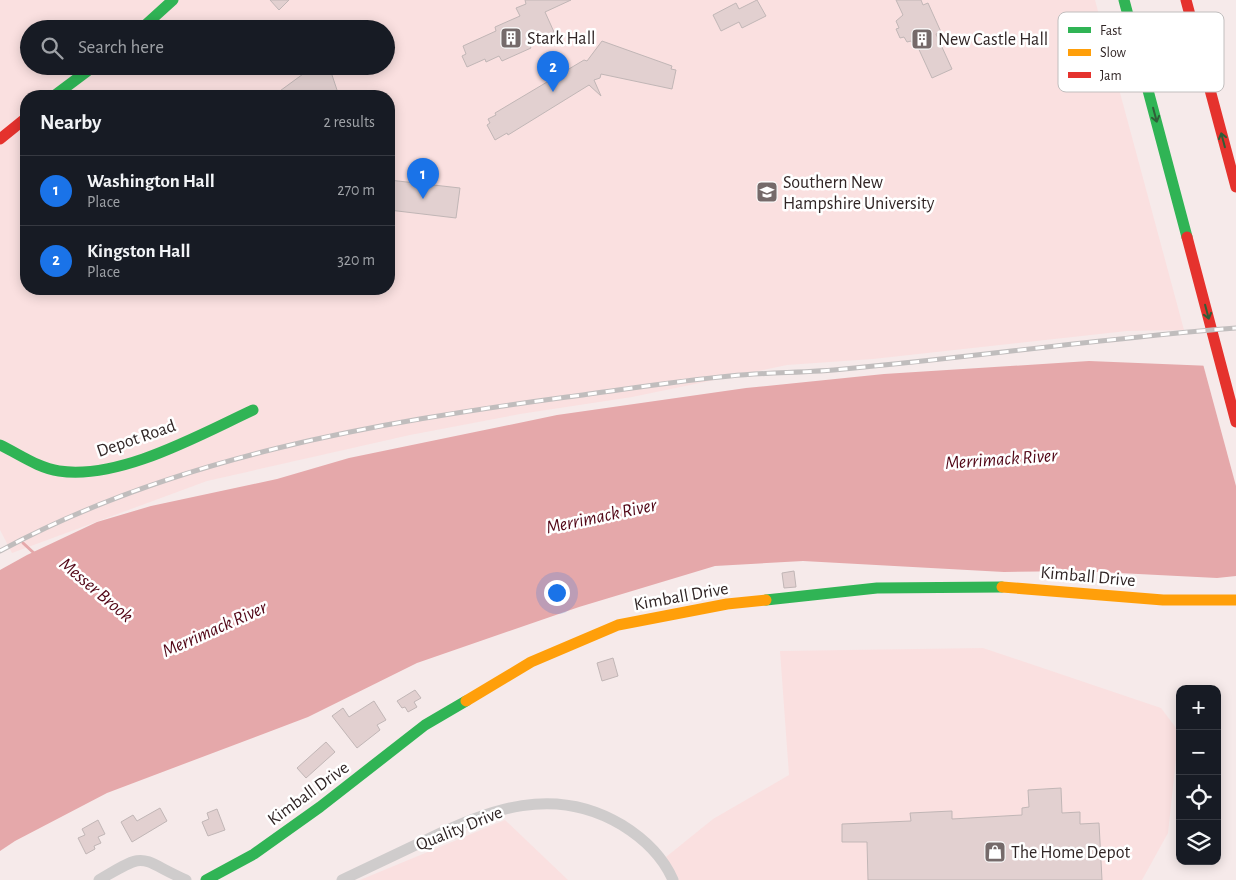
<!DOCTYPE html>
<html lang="en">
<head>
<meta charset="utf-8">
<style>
  body { margin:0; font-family:"Alegreya Sans",sans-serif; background:#20242c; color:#f1f3f6 }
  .controls { position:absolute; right:15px; bottom:15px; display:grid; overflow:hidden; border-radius:10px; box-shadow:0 2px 12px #0003 }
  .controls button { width:45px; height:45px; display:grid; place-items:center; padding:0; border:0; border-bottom:1px solid #363941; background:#171b24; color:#f1f3f6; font:25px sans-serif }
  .you { position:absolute; left:556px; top:592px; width:18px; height:18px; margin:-12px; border:4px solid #fff; border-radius:50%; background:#1a73e8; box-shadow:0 0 0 8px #1a73e833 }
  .badge { display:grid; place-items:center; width:32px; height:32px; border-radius:50%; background:#1a73e8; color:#fff; font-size:16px; font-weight:700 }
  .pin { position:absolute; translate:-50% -41px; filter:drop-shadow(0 1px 2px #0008) }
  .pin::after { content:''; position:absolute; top:26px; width:18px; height:15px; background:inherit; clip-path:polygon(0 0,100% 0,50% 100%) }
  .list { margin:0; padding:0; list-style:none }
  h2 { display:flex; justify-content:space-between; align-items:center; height:65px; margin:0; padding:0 20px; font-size:21px }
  h2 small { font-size:16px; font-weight:400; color:#9ea1a6 }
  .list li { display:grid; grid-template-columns:32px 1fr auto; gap:15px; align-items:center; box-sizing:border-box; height:70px; padding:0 20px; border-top:1px solid #363941 }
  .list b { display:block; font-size:19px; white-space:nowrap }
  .list p { margin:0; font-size:16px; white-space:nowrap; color:#9ea1a6 }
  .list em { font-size:16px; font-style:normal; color:#9ea1a6 }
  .icon { flex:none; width:28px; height:28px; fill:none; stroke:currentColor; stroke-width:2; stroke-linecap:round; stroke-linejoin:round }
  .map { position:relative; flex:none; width:1236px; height:880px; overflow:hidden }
  .search { position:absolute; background:#171b24; box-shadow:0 2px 12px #0003; left:20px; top:20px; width:375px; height:55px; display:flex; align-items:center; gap:12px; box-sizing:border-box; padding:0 18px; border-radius:28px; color:#9ea1a6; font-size:19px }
  .panel { position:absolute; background:#171b24; box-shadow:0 2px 12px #0003; left:20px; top:90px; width:375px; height:205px; border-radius:20px }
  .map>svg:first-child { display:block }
  .built { fill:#fae0e0; fill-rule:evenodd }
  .water { fill:#e5a8aa }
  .pier { fill:#f6eaea }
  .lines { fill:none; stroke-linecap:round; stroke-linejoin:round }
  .stream { stroke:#e5a8aa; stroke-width:3 }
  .building { fill:#e2d0d0; stroke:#c1b6b6 }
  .street { stroke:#cfcccc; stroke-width:11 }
  .fast { stroke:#30b455; stroke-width:11 }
  .slow { stroke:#ff9f0a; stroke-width:11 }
  .jam { stroke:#e5322d; stroke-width:11 }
  .rail-casing { stroke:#c0bdbd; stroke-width:5 }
  .rail { stroke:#fff; stroke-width:3; stroke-dasharray:9; stroke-linecap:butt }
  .oneway { stroke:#305e38 }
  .labels { text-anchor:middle; stroke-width:5; stroke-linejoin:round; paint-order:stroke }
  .poi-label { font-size:18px; fill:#302525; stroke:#fff; text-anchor:start }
  .street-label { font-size:18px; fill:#302525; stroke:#fff }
  .water-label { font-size:19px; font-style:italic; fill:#520616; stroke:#fff }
  .key { fill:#fff; stroke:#c1bebe; stroke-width:1 }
  .key-label { font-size:14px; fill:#302525 }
</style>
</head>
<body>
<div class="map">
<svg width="1236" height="880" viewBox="0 0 1236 880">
  <rect width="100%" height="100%" fill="#f6eaea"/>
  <!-- built -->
  <g class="built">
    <path d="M0,0H1095L1184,330L1127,331L873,359L787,365L632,397L520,414L410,435L207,481L12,553L0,530ZM29,29H386V66H29ZM26,96H389V289H26Z"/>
    <polygon points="983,648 1161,708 1179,732 1168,833 1142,880 675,880 666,857 713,819 789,775 780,651"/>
    <polygon points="505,820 568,880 360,880"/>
  </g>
  <!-- water -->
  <polygon class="water" points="1089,361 1236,367 1236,576 1217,578 1079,571 1004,572 803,561 715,566 579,607 417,663 308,717 107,793 15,841 0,851 0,570 27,555 97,522 151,506 277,479 349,458 557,415 746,388 884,374"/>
  <!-- pier -->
  <polygon class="pier" points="1203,364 1236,364 1236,486"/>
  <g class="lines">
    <!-- stream -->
    <polyline class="stream" points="23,543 35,554"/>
  </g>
  <!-- building -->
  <g class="building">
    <polygon points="270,0 289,0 279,10"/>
    <polygon points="525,0 571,0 545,12 554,32 529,44 531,48 502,61 499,56 486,62 485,59 467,67 462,56 466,54 463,46 496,31 495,27 520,16 516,8 526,4"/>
    <polygon points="757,0 766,16 742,28 739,22 721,31 713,15 736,3 739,9"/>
    <polygon points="896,0 921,0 923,5 928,3 941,32 936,34 952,69 932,78 916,43 913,44 911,41 907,42 904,37 900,38 896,29 899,28 896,21 903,15"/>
    <polygon points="602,41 672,66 671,69 676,70 672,89 601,74 600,78 594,80 601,96 589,85 508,135 507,133 495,140 487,125 490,123 488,119 496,115 495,113 584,60 587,61"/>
    <polygon points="314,66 326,66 332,75 339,96 273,96"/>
    <polygon points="389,180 460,188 456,218 389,210"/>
    <polygon points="794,571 796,587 784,588 782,573"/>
    <polygon points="613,658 618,676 602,681 597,663"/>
    <polygon points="415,690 421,698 414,702 417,707 408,712 405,707 402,708 397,701"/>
    <polygon points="374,701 386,720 377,725 380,730 357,748 332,716 343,708 349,717"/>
    <polygon points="326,742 335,752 306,778 297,768"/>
    <polygon points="1061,788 1062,813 1080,812 1080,824 1099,823 1102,880 868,880 867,842 842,842 842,824 911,821 910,813 952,811 952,819 1022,815 1022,808 1029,807 1028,790"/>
    <polygon points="160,808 167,821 132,842 121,822 133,815 137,821"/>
    <polygon points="217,809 225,830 208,836 202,822 209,819 207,813"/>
    <polygon points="98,820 105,834 98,837 101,843 94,846 95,849 86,854 78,838 85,835 82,829"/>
  </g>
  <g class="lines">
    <!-- street -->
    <g class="street">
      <path d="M99,880C149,850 137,858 186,880"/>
      <path d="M342,880C369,867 397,854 424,841C490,809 554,784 622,825C643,838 663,857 673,880"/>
    </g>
    <!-- fast -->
    <g class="fast">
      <polyline points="1124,0 1187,237"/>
      <polyline points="141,29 173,0"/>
      <polyline points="54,96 94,66"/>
      <path d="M0,445C19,454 38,468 59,471C120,480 199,435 253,410"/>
      <polyline points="766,600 877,588 1002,587"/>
      <polyline points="206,880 254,854 320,807 425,725 466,701"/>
    </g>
    <!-- slow -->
    <g class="slow">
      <polyline points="1002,587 1163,600 1236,600"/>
      <polyline points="466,701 531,662 618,625 727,604 766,600"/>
    </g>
    <!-- jam -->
    <g class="jam">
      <polyline points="1186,0 1236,187"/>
      <polyline points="0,139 26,118"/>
      <polyline points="1187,237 1236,422"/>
    </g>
    <!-- rail casing -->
    <g class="rail-casing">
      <path id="rail" d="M0,551C174,457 373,423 567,397C621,390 676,381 730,376C768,372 807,373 844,369C975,357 1105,338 1236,328"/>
    </g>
    <!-- rail -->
    <use href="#rail" class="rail"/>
  </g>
  <!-- one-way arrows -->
  <defs><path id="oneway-shaft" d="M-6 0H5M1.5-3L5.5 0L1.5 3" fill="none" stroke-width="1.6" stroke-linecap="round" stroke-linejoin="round" transform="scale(1.25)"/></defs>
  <g class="oneway">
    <use href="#oneway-shaft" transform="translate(1155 115) rotate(75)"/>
    <use href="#oneway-shaft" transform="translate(1223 140) rotate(-105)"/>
    <use href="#oneway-shaft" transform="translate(1207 312) rotate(75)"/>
  </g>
  <!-- icons -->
  <defs>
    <g id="building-square" transform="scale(1.125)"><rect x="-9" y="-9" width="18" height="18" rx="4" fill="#756a6a" stroke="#fff"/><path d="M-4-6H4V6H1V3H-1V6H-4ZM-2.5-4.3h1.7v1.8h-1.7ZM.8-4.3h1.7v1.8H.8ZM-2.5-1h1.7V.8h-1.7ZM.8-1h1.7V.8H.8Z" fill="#fff"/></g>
    <g id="university-square" transform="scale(1.125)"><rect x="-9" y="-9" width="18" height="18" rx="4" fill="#756a6a" stroke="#fff"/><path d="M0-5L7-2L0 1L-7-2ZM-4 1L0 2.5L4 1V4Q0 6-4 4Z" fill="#fff"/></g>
    <g id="shop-square" transform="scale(1.125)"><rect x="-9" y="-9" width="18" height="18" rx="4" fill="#756a6a" stroke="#fff"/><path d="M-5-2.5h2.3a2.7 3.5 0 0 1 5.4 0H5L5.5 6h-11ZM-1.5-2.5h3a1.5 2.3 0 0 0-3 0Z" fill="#fff"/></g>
  </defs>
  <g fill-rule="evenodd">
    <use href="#building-square" x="511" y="38"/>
    <use href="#building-square" x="922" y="39"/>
    <use href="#university-square" x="767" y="192"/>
    <use href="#shop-square" x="995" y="852"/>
  </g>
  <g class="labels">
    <!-- poi labels -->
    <g class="poi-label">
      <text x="527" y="44">Stark Hall</text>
      <text x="938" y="45">New Castle Hall</text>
      <text x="783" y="188">Southern New<tspan x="783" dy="21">Hampshire University</tspan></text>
      <text x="1011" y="858">The Home Depot</text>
    </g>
    <!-- street labels -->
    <g class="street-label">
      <text transform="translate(136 438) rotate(-19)" y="6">Depot Road</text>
      <text transform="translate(1088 576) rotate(5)" y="6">Kimball Drive</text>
      <text transform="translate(681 596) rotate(-10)" y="6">Kimball Drive</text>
      <text transform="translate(308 793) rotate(-36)" y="6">Kimball Drive</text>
      <text transform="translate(459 828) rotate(-22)" y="6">Quality Drive</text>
    </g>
    <!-- water labels -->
    <g class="water-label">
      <text transform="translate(1001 458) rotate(-4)" y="7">Merrimack River</text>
      <text transform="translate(601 515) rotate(-12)" y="7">Merrimack River</text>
      <text transform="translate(97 589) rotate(40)" y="7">Messer Brook</text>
      <text transform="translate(214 628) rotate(-24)" y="7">Merrimack River</text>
    </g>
  </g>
  <!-- legend -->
  <rect x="1058" y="12" width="166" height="80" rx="8" class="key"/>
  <rect x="1068" y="27" width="23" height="6" fill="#30b455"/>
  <rect x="1068" y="49" width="23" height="7" fill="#ff9f0a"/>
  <rect x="1068" y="72" width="23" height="6" fill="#e5322d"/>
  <g class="key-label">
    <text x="1100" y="35">Fast</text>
    <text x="1100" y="57">Slow</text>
    <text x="1100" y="80">Jam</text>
  </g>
</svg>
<div class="controls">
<button>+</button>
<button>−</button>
<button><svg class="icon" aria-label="locate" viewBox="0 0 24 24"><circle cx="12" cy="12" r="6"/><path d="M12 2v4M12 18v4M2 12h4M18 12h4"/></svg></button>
<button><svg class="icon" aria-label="layers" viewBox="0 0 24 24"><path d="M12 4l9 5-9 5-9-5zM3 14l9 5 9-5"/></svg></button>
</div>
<div class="you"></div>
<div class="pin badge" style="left:423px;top:199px">1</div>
<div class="pin badge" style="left:553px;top:92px">2</div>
<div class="search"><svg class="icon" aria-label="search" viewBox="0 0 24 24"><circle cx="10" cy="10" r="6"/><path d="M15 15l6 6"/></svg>Search here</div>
<section class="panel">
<h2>Nearby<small>2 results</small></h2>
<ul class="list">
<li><span class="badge">1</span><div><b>Washington Hall</b><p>Place</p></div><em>270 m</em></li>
<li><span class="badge">2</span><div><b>Kingston Hall</b><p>Place</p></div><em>320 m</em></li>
</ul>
</section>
</div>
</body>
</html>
